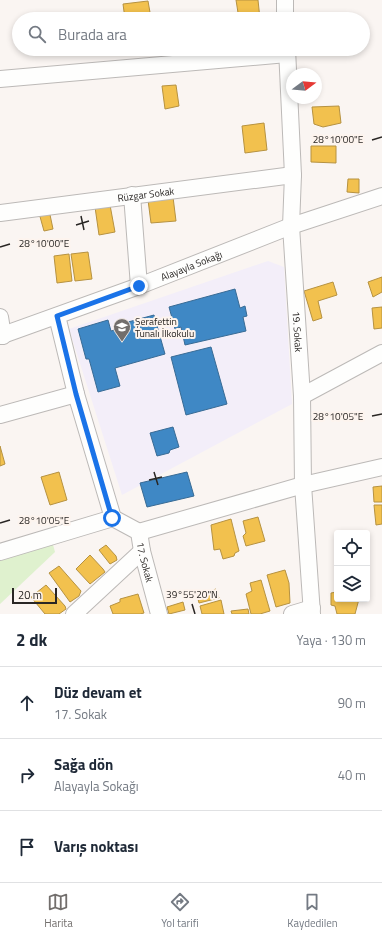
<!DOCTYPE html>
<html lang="tr">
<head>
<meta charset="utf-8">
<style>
  body { margin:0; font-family:"Titillium Web",sans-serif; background:#f2f2f3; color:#1f2937 }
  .controls { position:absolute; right:12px; bottom:12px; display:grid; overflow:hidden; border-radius:4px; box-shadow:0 2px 6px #0003 }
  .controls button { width:36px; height:36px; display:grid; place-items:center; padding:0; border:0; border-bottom:1px solid #e0e1e3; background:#fff; color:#1f2937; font:20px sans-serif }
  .compass { position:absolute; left:286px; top:68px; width:36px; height:36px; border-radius:50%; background:#fff; box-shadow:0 2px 6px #0003; rotate:74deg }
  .scale { position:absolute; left:12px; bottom:10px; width:45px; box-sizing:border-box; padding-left:4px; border:2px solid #292624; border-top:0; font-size:11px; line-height:14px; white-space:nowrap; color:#292624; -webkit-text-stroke:3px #fdf4ee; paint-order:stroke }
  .stop { position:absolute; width:12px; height:12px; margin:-9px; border:3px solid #1a73e8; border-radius:50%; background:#fff }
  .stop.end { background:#1a73e8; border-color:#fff; box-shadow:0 1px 4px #0008 }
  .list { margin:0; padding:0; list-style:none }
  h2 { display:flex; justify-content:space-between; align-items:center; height:52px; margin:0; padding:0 16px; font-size:17px }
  h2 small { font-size:13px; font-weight:400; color:#747a83 }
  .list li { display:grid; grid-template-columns:26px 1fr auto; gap:12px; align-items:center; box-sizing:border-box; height:72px; padding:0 16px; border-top:1px solid #e0e1e3 }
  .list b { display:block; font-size:15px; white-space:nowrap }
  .list p { margin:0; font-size:13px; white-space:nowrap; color:#747a83 }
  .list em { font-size:13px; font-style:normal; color:#747a83 }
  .icon { flex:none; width:22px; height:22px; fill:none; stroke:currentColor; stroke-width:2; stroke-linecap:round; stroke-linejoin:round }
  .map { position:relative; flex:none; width:382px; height:614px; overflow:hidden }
  .search { position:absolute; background:#fff; box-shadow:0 2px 6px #0003; left:12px; right:12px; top:12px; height:44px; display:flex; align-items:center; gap:10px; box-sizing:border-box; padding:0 14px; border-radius:22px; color:#747a83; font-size:15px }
  .sheet { height:268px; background:#fff }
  nav { display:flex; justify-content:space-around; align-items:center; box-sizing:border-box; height:56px; border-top:1px solid #e0e1e3; background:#fff; font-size:11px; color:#747a83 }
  nav a { display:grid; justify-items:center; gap:2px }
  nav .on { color:#726e6c }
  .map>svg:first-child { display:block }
  .education { fill:#f3eef9 }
  .green { fill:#dff1ce }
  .homes { fill:#f2c14e; stroke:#b69241 }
  .schools { fill:#3f88c5; stroke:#386b95 }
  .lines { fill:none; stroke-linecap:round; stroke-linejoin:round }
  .minor-casing { stroke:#bcb9b7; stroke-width:18 }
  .minor { stroke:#fefefd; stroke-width:16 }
  .route { stroke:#1a73e8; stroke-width:5 }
  .ticks { fill:none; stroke:#292624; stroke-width:1.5 }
  .labels { text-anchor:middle; stroke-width:4; stroke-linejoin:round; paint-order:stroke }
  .street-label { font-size:10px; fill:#292624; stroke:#fdf4ee }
  .poi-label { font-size:10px; fill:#292624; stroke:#fdf4ee; text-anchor:start }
  .ticks-label { font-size:10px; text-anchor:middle; fill:#292624; stroke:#fdf4ee; stroke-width:4; stroke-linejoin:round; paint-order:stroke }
</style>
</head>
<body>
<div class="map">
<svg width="382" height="614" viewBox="0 0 382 614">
  <rect width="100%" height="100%" fill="#faf5f2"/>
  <!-- education -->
  <polygon class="education" points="268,261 284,267 292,404 122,495 69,329"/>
  <!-- green -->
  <polygon class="green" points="52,541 55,552 0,604 0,559"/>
  <!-- homes -->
  <g class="homes">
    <polygon points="236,0 258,0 260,19 239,19"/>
    <polygon points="148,1 151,18 137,19 136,17 125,19 123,4"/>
    <polygon points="109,49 124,49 125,51 110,54"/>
    <polygon points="176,85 179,106 165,109 162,86"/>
    <polygon points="339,106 341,123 323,127 314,124 312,107"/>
    <polygon points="264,123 267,150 245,153 242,126"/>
    <polygon points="311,146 336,146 336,163 311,162"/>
    <polygon points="348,179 359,179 359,193 347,192"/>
    <polygon points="173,197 176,221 151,223 148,200"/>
    <polygon points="110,205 115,232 99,235 95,207"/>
    <polygon points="49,210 53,229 44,231 39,213"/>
    <polygon points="88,252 92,279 75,281 71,254"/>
    <polygon points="69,254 72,281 57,283 54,256"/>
    <polygon points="382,277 382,292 373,297 368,282"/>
    <polygon points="333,282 337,295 318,301 322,318 313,321 304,291"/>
    <polygon points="382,307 382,328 374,329 372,308"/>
    <polygon points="0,446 5,464 0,466"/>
    <polygon points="59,472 67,500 50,505 41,477"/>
    <polygon points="382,486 382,502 374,502 373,487"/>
    <polygon points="374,505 382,505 382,524 376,525"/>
    <polygon points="258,517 265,541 246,546 243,536 246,533 243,521"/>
    <polygon points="231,519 239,551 235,553 234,556 223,559 220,549 214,550 211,525"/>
    <polygon points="106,545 116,556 117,560 110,564 99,550"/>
    <polygon points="90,555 103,569 105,572 90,584 76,569"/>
    <polygon points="59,566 81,591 79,596 70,602 49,573"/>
    <polygon points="285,570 289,583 290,603 276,607 267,575"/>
    <polygon points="261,580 270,611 260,614 251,614 246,594 252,591 250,583"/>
    <polygon points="46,585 65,606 66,609 59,614 45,614 31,597"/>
    <polygon points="216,589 219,598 199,603 197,595"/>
    <polygon points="337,592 337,599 359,599 355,614 337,614 335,606 331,605 331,593"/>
    <polygon points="138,594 144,613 140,614 113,614 110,606 120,602 120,599"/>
    <polygon points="221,600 224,614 202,614 200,606"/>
    <polygon points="183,602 185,610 169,614 167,607"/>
    <polygon points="248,609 249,614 232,614 231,611"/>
  </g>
  <!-- schools -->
  <g class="schools">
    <polygon points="235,289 240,308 245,306 247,316 243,317 246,331 185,345 181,327 175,329 169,307"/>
    <polygon points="154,315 165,354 115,368 120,386 98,392 89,359 86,359 78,329 108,320 111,331 118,329 117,325"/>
    <polygon points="211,347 227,404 186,415 171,357"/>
    <polygon points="173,427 179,447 170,450 169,453 157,456 150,433"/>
    <polygon points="187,472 194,496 147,507 140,483"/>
  </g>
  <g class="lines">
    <!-- minor casing -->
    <g class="minor-casing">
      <g id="minor">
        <polyline points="285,0 285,19"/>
        <path id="s1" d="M287,49L293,175L291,226L302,396L303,485L312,614"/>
        <polyline points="0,79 287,54"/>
        <polyline points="132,195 139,286"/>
        <path id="s2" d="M0,213L293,175"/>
        <path id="s3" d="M57,316L76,394L113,518L139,532L142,551L159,614"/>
        <polyline points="0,317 3,336"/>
        <path id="s4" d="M0,336L139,286L291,226L382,196"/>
        <polyline points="302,396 382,353"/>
        <polyline points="0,415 76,394"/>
        <polyline points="139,532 303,485 382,467"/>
        <polyline points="0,552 113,518"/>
        <polyline points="74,614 142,551"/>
        <polyline points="292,614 312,608"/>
      </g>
    </g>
    <!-- minor -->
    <use href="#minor" class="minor"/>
  </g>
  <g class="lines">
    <!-- route -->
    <polyline class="route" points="112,518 76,394 57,316 139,286"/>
  </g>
  <!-- ticks -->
  <path class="ticks" d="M372,140L382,137M81,216L84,230M76,225L89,221M0,247L10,244M372,416L382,414M154,472L158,485M149,480L162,477M0,523L10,520M192,604L195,614"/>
  <!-- icons -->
  <defs>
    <g id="school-pin" transform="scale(0.9)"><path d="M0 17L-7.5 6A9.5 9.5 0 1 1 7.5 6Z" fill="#726e6c" stroke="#fdf4ee"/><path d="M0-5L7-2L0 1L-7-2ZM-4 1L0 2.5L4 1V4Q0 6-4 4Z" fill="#fff"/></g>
  </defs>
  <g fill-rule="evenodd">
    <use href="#school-pin" x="122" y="327"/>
  </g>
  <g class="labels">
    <!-- street labels -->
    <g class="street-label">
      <text dy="4" stroke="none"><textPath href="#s2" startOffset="147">Rüzgar Sokak</textPath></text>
      <text dy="4" stroke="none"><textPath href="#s4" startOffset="204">Alayayla Sokağı</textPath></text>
      <text dy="4" stroke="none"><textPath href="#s1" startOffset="283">19. Sokak</textPath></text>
      <text dy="4" stroke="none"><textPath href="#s3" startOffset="270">17. Sokak</textPath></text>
    </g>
    <!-- poi labels -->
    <g class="poi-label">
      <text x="135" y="325">Şerafettin<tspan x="135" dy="12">Tunalı İlkokulu</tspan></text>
    </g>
  </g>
  <g class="ticks-label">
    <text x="338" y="143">28°10'00"E</text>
    <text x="44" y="247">28°10'00"E</text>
    <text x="338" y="420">28°10'05"E</text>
    <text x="44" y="524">28°10'05"E</text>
    <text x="192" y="598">39°55'20"N</text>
  </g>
</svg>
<div class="controls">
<button><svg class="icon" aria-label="locate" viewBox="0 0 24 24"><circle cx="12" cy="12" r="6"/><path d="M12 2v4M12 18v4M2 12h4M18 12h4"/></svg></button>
<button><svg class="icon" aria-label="layers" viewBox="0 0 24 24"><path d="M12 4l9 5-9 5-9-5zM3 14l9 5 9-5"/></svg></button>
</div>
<svg class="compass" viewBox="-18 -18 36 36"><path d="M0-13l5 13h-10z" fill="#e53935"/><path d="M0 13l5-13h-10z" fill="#747a83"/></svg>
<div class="scale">20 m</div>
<div class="stop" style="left:112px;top:518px"></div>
<div class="stop end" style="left:139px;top:286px"></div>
<div class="search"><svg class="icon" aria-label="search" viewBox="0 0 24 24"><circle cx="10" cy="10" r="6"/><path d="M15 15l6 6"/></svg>Burada ara</div>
</div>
<section class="sheet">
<h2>2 dk<small>Yaya · 130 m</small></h2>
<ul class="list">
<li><svg class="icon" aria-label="ahead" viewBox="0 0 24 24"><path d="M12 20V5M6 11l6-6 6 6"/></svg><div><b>Düz devam et</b><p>17. Sokak</p></div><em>90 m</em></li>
<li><svg class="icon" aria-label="right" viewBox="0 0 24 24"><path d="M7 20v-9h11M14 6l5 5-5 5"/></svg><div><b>Sağa dön</b><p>Alayayla Sokağı</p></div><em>40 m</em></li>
<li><svg class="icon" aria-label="arrive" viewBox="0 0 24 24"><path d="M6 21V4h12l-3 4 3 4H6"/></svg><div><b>Varış noktası</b></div></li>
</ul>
</section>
<nav>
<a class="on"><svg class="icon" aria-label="map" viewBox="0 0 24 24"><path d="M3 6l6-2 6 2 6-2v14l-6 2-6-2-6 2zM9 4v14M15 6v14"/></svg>Harita</a>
<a><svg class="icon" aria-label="directions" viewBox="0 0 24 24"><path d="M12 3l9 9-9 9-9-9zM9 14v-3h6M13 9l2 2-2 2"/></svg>Yol tarifi</a>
<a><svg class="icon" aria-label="saved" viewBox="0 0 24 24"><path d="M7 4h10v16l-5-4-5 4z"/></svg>Kaydedilen</a>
</nav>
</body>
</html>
